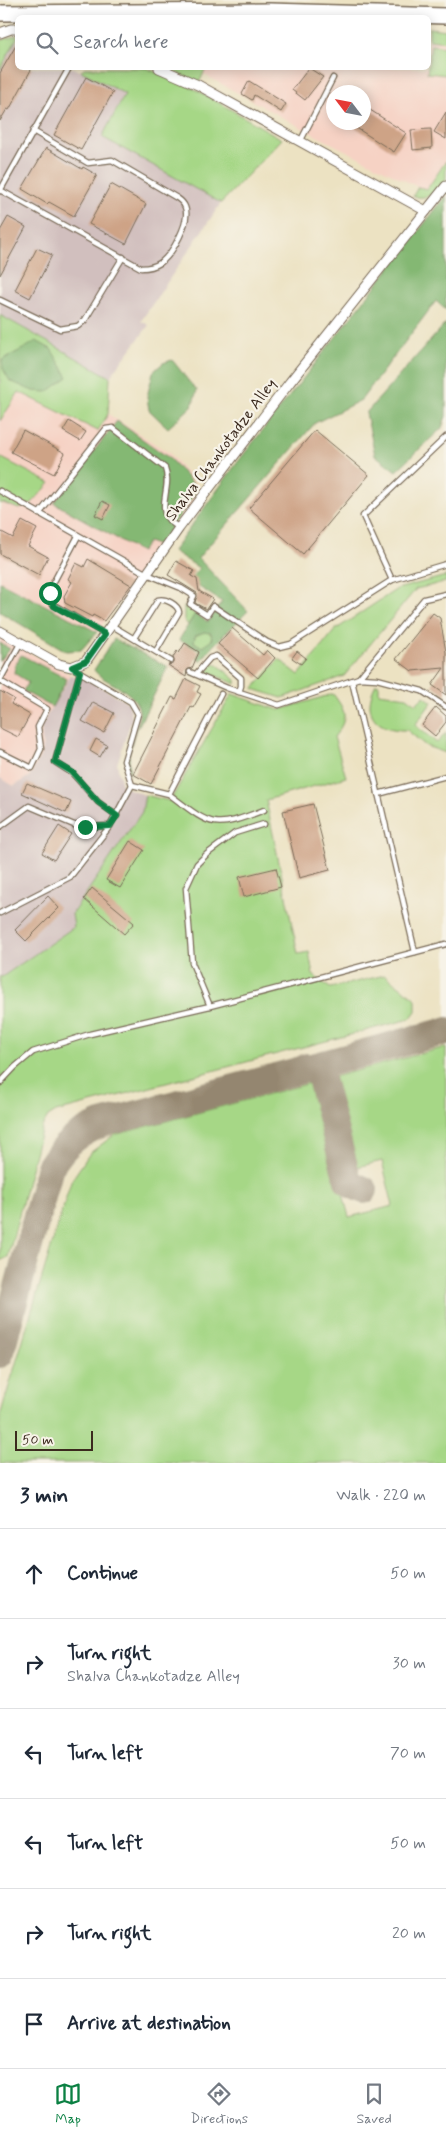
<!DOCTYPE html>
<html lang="en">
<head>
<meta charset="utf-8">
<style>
  body { margin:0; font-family:Mynerve,sans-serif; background:#f6f6f7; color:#1f2937 }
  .compass { position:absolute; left:326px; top:85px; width:45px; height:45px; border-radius:50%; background:#fff; box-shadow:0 2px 12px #0003; rotate:302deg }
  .scale { position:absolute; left:15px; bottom:12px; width:78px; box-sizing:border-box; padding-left:5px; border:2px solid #3b2a1e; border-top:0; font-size:14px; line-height:18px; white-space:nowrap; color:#3b2a1e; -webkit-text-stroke:4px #f7f3e8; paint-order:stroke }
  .stop { position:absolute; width:15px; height:15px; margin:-11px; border:4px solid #0b8043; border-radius:50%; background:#fff }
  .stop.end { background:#0b8043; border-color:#fff; box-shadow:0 1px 5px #0008 }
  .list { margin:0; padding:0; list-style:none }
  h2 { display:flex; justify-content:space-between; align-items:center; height:65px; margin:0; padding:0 20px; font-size:21px }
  h2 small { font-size:16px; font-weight:400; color:#747a83 }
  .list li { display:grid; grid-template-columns:32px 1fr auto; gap:15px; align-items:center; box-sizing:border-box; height:90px; padding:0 20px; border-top:1px solid #e0e1e3 }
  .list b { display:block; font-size:19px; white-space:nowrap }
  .list p { margin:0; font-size:16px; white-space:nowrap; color:#747a83 }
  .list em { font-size:16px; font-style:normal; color:#747a83 }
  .icon { flex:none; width:28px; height:28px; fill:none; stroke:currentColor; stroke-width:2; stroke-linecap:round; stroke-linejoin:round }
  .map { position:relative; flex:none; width:446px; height:1463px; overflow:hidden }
  .search { position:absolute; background:#fff; box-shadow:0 2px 12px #0003; left:15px; right:15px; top:15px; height:55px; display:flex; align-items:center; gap:12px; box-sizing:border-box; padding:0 18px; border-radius:8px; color:#747a83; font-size:19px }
  .sheet { height:605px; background:#fff }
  nav { display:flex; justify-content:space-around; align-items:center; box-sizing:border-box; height:70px; border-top:1px solid #e0e1e3; background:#fff; font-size:14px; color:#747a83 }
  nav a { display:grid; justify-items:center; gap:2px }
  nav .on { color:#0b8043 }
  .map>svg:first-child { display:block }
  .built { fill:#f6d2c4; fill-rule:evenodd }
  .industrial { fill:#d1bfbe }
  .green { fill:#a6d786; stroke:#708052 }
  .forest { fill:#84b873; stroke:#607148; fill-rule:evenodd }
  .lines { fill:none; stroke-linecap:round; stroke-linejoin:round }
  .taxiway { stroke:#948670; stroke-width:28 }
  .building { fill:#cea386 }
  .lane-casing { stroke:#796a57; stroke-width:7 }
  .street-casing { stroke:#796a57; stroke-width:11 }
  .primary-casing { stroke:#796a57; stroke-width:18 }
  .lane { stroke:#fff; stroke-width:4.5 }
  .street { stroke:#fff; stroke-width:9 }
  .primary { stroke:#fff; stroke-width:15 }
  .route { stroke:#0b8043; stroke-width:6 }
  .labels { text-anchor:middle; stroke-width:4.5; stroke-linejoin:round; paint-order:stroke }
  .street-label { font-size:16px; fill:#3b2a1e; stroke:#f7f3e8 }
</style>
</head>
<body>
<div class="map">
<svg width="446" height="1463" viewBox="0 0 446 1463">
  <rect width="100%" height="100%" fill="#f7f3e8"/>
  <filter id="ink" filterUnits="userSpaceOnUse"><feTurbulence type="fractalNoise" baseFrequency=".02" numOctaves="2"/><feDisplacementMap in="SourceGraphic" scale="10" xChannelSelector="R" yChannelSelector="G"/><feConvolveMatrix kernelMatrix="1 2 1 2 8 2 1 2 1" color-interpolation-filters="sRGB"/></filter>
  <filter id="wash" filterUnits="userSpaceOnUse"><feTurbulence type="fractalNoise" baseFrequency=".0096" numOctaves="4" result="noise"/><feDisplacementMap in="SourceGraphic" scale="20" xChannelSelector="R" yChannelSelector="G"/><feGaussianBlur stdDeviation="1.12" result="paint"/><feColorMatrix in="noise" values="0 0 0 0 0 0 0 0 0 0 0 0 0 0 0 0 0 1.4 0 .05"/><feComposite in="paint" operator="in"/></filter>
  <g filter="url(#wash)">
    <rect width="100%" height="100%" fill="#ece2c2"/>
    <!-- built -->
    <g class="built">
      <path d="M429,40L446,42V161L427,190L418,187L313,134L203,74L206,68H428ZM334,92H364V122H334Z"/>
      <polygon points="19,392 98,431 108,414 169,453 202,491 97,632 0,582 0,508 3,503 19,509 50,484 0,457 0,421"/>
      <polygon points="0,637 71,675 41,726 43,751 30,776 14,786 0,778"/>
    </g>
    <!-- industrial -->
    <g class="industrial">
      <polygon points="17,37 18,68 74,68 125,94 103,137 221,203 141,321 149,325 110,377 0,315 0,70"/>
      <polygon points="71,675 88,680 129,703 132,718 117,764 122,786 145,795 142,812 72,914 74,927 2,977 0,976 0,778 14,786 30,776 43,751 41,726"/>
    </g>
    <!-- green -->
    <g class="green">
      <polygon points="429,28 446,30 446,42 429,40"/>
      <polygon points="17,35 17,38 0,70 0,41"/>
      <polygon points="431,45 446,47 446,75 427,73"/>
      <polygon points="84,68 146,68 193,88 282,139 221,203 102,137 125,94 81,71"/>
      <polygon points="167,68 206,68 199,83"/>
      <path d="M446,161V179C437,190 429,201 413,196L418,187L427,189Z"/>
      <polygon points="0,315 110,377 108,414 98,431 19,392 0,421"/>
      <polygon points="0,457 50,483 32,503 19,509 3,503 0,504"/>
      <polygon points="446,576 446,582 416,589 344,676 282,698 253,689 279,659 299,675 335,630 397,589"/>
      <polygon points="184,606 195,614 188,625 184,620"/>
      <polygon points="204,632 211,633 212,641 202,647 194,642 195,636"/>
      <polygon points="213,664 218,665 236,680 236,684 207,672"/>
      <path d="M376,684L379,685V693L407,697L416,704L424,696L432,702L415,725L437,743L446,733V753L426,746L407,730C375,731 361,712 376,684Z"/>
      <path d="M232,694L279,710L333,694C347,712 348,719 334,737L346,777L266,800L298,954L309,952L313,975L330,988L385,975L416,999V1011L410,1019L56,1112L48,1117L42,1127L8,1257L0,1261V976L2,977L74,927L72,914L142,812L145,795L170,801Z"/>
      <polygon points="446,1047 446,1463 0,1463 0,1416 71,1181 90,1153 114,1135 314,1082 349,1217 393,1206 382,1161 353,1168 329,1078"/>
    </g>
    <!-- forest -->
    <g class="forest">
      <path d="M446,196V310L436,301L361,400L315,423L198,558L248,611L211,648L201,661L197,658L201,651L179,640L195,614L208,622L222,602L190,581L199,568L173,551L237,463ZM204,632L211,633L212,640L202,647L194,642L195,636Z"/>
      <polygon points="446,323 446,416 442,428 396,471 375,455 366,413"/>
      <path d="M36,341L51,349L68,377L47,392L33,391L10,381L3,369L2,360C14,353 25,349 36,341Z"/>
      <path d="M172,360C181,370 187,381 197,390L192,406L168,428L149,410L147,397L153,372L163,363Z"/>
      <polygon points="117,421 169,458 198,489 159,546 148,542 141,552 54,503"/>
      <polygon points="0,582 97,632 81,650 66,651 0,612"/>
      <path d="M114,639L168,667L134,735L129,753L130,774C129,771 126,766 126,763C126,747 144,721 138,706C130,687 103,683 94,670Z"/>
      <polygon points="0,643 10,649 0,661"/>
      <polygon points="21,655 67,679 52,707 23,691 28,682 14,673 15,666"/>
    </g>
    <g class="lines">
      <!-- taxiway -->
      <g class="taxiway">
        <polyline points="307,1067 315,1070 320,1075 348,1181 353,1185 364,1190"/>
        <path d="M0,1354L50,1167C65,1144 75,1135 101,1124L446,1031"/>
      </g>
    </g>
    <g id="blocks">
      <!-- building -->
      <g class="building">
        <polygon points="18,42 18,68 32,68 9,110 7,109 0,121 0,73"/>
        <polygon points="309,68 323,77 305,100 292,90"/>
        <polygon points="86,77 113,92 81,150 54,135"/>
        <polygon points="249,81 286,104 281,112 254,95 252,100 242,94"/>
        <polygon points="367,108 406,133 394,152 347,122 364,122 364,113"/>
        <polygon points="446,112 446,139 434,132"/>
        <polygon points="431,129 432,148 413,150 411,130"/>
        <polygon points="46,148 82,169 83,167 97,175 74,216 49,202 47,204 22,189"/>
        <polygon points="111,184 146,204 126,244 89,224"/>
        <polygon points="8,217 26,227 0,275 0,231"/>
        <polygon points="37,248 52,255 30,298 15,290"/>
        <polygon points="69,421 86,432 80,441 63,431"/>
        <polygon points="23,430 65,453 54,474 11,452"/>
        <polygon points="315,430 369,475 303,554 249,508"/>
        <polygon points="102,501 110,505 103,519 95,515"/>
        <polygon points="22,521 37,529 28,546 48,557 39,575 0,554 0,531 13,538"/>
        <polygon points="88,559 131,585 104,621 93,615 92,617 65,603 64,596 72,582 68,579 76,563 84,567"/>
        <polygon points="176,561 194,571 191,576 197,579 199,591 213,599 206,609 195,603 197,593 168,575"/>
        <polygon points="433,613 440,618 446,652 446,695 432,685 444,668 412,671 396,659"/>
        <polygon points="232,628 263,655 267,650 275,658 258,678 218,644"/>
        <polygon points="185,643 199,652 192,668 187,670 186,677 168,665 174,663 173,657 177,651 179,653"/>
        <polygon points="297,651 306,658 301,664 292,658"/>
        <polygon points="186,679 200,686 197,692 201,694 193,708 191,707 151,784 133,774 172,697 176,699"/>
        <polygon points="0,691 14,699 11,704 30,715 18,737 0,728"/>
        <polygon points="93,702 114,713 104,733 82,721"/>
        <polygon points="436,707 446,716 446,722 435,736 422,725"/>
        <polygon points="96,739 107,745 100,757 90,751"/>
        <polygon points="27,783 71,802 66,813 22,793"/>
        <polygon points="313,804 330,870 299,878 283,811"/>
        <polygon points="59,826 71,834 54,860 42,853"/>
        <polygon points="130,841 144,850 120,888 106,880"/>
        <polygon points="276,868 281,887 244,897 239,877"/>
        <polygon points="92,888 134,923 124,934 84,899"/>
        <polygon points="48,896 59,908 26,941 15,930"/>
      </g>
    </g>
  </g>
  <g filter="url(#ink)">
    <use href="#blocks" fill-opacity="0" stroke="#796a57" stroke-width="1"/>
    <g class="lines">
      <!-- lane casing -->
      <g class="lane-casing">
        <g id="lane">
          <polyline points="300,142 333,78"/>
          <path d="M0,190L141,268C149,268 154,267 160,263C172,255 191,221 185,207C184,204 180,200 177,198L112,160L88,163L33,131"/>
          <polyline points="0,191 69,68"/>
          <polyline points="0,300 60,329 78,326 85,320 123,257"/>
          <polyline points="0,491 147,574 181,588 194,596 190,604 207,615 213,606 267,642 279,647 291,644 392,580 446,564"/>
          <path d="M39,514L106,429L113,428L165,468C171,484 161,501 165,513C166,520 174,524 179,528"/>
          <polyline points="78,536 51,587 50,600 54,605 105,634"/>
          <polyline points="392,580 363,516 446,437"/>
          <polyline points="111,625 171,661"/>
          <path d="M134,638L158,600C166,598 178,605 179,612L156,651"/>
          <polyline points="80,672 55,762 72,773 98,802 117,816"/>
          <polyline points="190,672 227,688 279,705 359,678 377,679 422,691 446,707"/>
          <polyline points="196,674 210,658 216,656 241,678 241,686 239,692"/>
          <polyline points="359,678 424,599 446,594"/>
          <polyline points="0,680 21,642"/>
          <polyline points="0,681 47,709 38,727 41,749 32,768 0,752"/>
          <polyline points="352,681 415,952"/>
          <polyline points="132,785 169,794 221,694"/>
          <path d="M169,794C212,827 213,830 264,810"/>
          <polyline points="378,794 446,776"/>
          <polyline points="0,827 29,806 74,825 85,827 110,826"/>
          <polyline points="0,913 70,877 110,826 132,785 124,761 138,714 131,702 73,668"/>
          <polyline points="210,1006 192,963 186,888 197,864 207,854 235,833 264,824"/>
          <polyline points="0,1083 15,1067 33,1052 90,1034 210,1006 446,944"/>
        </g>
      </g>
      <!-- street casing -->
      <g class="street-casing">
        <g id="street">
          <polyline points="0,33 11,29 18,29"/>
          <polyline points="159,68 198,85 426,211"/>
          <polyline points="0,631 59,664 71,667 86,661 179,528 290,382 446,186"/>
        </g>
      </g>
      <!-- primary casing -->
      <g class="primary-casing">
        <polyline id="primary" points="0,13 269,11 446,16"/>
      </g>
      <!-- lane -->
      <use href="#lane" class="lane"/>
      <!-- street -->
      <use href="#street" class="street"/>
      <!-- primary -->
      <use href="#primary" class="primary"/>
    </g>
  </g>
  <g class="lines" filter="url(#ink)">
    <!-- route -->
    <polyline class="route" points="50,593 54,606 105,634 86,661 72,667 80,672 55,762 72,772 98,802 117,816 110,826 85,827"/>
  </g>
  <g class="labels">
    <!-- street labels -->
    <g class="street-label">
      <text transform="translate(220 449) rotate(-53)" y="6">Shalva Chankotadze Alley</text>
    </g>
  </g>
</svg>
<svg class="compass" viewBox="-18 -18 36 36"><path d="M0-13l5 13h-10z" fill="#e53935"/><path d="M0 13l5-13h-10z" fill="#747a83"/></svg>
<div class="scale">50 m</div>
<div class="stop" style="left:50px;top:593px"></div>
<div class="stop end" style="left:85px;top:827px"></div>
<div class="search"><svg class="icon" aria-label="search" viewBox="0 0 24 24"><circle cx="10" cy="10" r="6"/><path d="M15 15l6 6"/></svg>Search here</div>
</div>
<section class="sheet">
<h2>3 min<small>Walk · 220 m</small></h2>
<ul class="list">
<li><svg class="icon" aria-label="ahead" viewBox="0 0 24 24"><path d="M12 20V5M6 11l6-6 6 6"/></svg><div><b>Continue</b></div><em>50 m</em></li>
<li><svg class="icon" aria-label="right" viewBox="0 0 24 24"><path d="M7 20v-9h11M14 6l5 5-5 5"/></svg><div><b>Turn right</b><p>Shalva Chankotadze Alley</p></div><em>30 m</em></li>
<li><svg class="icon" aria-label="left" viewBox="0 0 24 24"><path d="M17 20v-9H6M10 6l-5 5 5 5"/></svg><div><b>Turn left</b></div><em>70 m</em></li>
<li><svg class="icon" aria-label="left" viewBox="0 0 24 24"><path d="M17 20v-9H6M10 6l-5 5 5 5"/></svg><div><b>Turn left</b></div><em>50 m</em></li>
<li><svg class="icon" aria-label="right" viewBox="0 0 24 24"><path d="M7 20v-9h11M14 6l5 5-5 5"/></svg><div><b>Turn right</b></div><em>20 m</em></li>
<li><svg class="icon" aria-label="arrive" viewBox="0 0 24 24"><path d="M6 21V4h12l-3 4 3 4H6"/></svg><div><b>Arrive at destination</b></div></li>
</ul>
</section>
<nav>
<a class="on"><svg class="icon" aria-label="map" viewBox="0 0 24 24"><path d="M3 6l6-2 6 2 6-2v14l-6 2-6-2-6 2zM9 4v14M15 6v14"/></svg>Map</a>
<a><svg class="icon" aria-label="directions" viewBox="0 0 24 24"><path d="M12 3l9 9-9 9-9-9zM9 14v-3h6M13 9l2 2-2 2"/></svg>Directions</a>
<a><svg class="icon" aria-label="saved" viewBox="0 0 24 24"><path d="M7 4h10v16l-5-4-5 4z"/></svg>Saved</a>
</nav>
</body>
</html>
